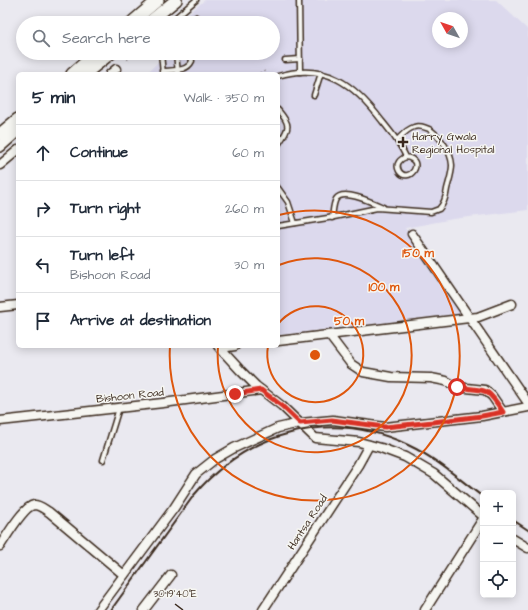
<!DOCTYPE html>
<html lang="en">
<head>
<meta charset="utf-8">
<style>
  body { margin:0; font-family:"Architects Daughter",sans-serif; background:#f2f2f3; color:#1f2937 }
  .controls { position:absolute; right:12px; bottom:12px; display:grid; overflow:hidden; border-radius:6px; box-shadow:0 2px 10px #0003 }
  .controls button { width:36px; height:36px; display:grid; place-items:center; padding:0; border:0; border-bottom:1px solid #e0e1e3; background:#fff; color:#1f2937; font:20px sans-serif }
  .compass { position:absolute; left:432px; top:12px; width:36px; height:36px; border-radius:50%; background:#fff; box-shadow:0 2px 10px #0003; rotate:310deg }
  .stop { position:absolute; width:12px; height:12px; margin:-9px; border:3px solid #d93025; border-radius:50%; background:#fff }
  .stop.end { background:#d93025; border-color:#fff; box-shadow:0 1px 4px #0008 }
  .list { margin:0; padding:0; list-style:none }
  h2 { display:flex; justify-content:space-between; align-items:center; height:52px; margin:0; padding:0 16px; font-size:17px }
  h2 small { font-size:13px; font-weight:400; color:#747a83 }
  .list li { display:grid; grid-template-columns:26px 1fr auto; gap:12px; align-items:center; box-sizing:border-box; height:56px; padding:0 16px; border-top:1px solid #e0e1e3 }
  .list b { display:block; font-size:15px; white-space:nowrap }
  .list p { margin:0; font-size:13px; white-space:nowrap; color:#747a83 }
  .list em { font-size:13px; font-style:normal; color:#747a83 }
  .icon { flex:none; width:22px; height:22px; fill:none; stroke:currentColor; stroke-width:2; stroke-linecap:round; stroke-linejoin:round }
  .map { position:relative; flex:none; width:528px; height:610px; overflow:hidden }
  .search { position:absolute; background:#fff; box-shadow:0 2px 10px #0003; left:16px; top:16px; width:264px; height:44px; display:flex; align-items:center; gap:10px; box-sizing:border-box; padding:0 14px; border-radius:22px; color:#747a83; font-size:15px }
  .panel { position:absolute; background:#fff; box-shadow:0 2px 10px #0003; left:16px; top:72px; width:264px; height:276px; border-radius:6px }
  .map>svg:first-child { display:block }
  .built { fill:#dcd9ed; fill-rule:evenodd }
  .lines { fill:none; stroke-linecap:round; stroke-linejoin:round }
  .service-casing { stroke:#3b2a1e; stroke-width:7 }
  .minor-casing { stroke:#3b2a1e; stroke-width:11 }
  .secondary-casing { stroke:#3b2a1e; stroke-width:14 }
  .path { stroke:#3b2a1e; stroke-width:1; stroke-dasharray:1 3; stroke-linecap:butt }
  .service { stroke:#f6f6f2; stroke-width:4 }
  .minor { stroke:#f6f6f2; stroke-width:8 }
  .secondary { stroke:#f6f6f2; stroke-width:11 }
  .rail { stroke:#3b2a1e; stroke-width:2 }
  .route { stroke:#d93025; stroke-width:5 }
  .ticks { fill:none; stroke:#3b2a1e; stroke-width:1.5 }
  .ring { fill:none; stroke:#df570d; stroke-width:2 }
  .poi-dot { fill:#3b2a1e; stroke:#f6f6f2; stroke-width:1.5 }
  .labels { text-anchor:middle; stroke-width:3; stroke-linejoin:round; paint-order:stroke }
  .poi-label { font-size:11px; fill:#3b2a1e; stroke:#f6f6f2; text-anchor:start }
  .street-label { font-size:11px; fill:#3b2a1e; stroke:#f6f6f2 }
  .ticks-label { font-size:10px; text-anchor:middle; fill:#3b2a1e; stroke:#f6f6f2; stroke-width:3; stroke-linejoin:round; paint-order:stroke }
  .centre { fill:#df570d; stroke:#f6f6f2; stroke-width:2 }
  .ring-label { font-size:12px; text-anchor:middle; font-weight:bold; fill:#df570d; stroke:#f6f6f2; stroke-width:3; stroke-linejoin:round; paint-order:stroke }
</style>
</head>
<body>
<div class="map">
<svg width="528" height="610" viewBox="0 0 528 610">
  <rect width="100%" height="100%" fill="#eae9f0"/>
  <filter id="ink" filterUnits="userSpaceOnUse"><feTurbulence type="fractalNoise" baseFrequency=".025" numOctaves="2"/><feDisplacementMap in="SourceGraphic" scale="8" xChannelSelector="R" yChannelSelector="G"/><feConvolveMatrix kernelMatrix="1 2 1 2 8 2 1 2 1" color-interpolation-filters="sRGB"/></filter>
  <g filter="url(#ink)">
    <!-- built -->
    <path class="built" d="M205,0H496L528,30V210L453,219L405,228L463,313L278,335V74H146L159,61L180,59V53H273V23H181L183,18ZM438,18H462V42H438Z"/>
    <g class="lines">
      <!-- service casing -->
      <g class="service-casing">
        <g id="service">
          <polyline points="299,0 300,72"/>
          <polyline points="169,23 196,0"/>
          <polyline points="188,23 196,17"/>
          <polyline points="214,23 217,20"/>
          <polyline points="161,53 163,74"/>
          <polyline points="176,53 178,74"/>
          <polyline points="285,60 300,59"/>
          <path d="M162,71C173,70 187,72 192,61L190,53"/>
          <path d="M278,76C326,62 354,84 382,121C391,132 400,143 406,157C427,161 408,185 399,171C395,164 400,159 406,157"/>
          <polyline points="314,95 321,73"/>
          <path d="M278,110C292,126 289,128 278,145"/>
          <polyline points="278,188 288,202 295,223"/>
          <path d="M332,218C333,212 333,204 336,199C343,188 374,203 383,207"/>
          <path d="M278,226L334,217L377,208L431,212L439,209C444,204 446,197 447,189C449,181 452,173 452,165C451,151 440,136 429,129C424,127 419,125 414,127C407,129 402,135 397,140"/>
          <polyline points="103,460 119,408"/>
        </g>
      </g>
      <!-- minor casing -->
      <g class="minor-casing">
        <g id="minor">
          <polyline points="110,74 116,69"/>
          <polyline points="0,165 18,150"/>
          <polyline points="412,234 528,403"/>
          <polyline points="0,307 18,305"/>
          <polyline points="329,335 351,364 363,372 391,377 431,378 446,381 457,387 485,390 492,396 503,412"/>
          <polyline points="278,341 469,318 478,317 512,304"/>
          <polyline points="218,346 240,370 256,386 282,406 315,438 359,442 381,448 405,457 434,474 483,516"/>
          <polyline points="220,348 235,346"/>
          <polyline points="0,421 163,403 261,390"/>
          <polyline points="513,539 528,548"/>
          <path d="M0,546C6,537 24,506 34,505C40,505 44,509 49,512L124,575"/>
          <polyline points="98,610 174,508 196,474 215,459 234,448 278,428 300,423 333,420 385,427 482,416 528,407"/>
          <polyline points="144,610 171,575"/>
          <polyline points="263,610 358,465 369,445"/>
          <polyline points="425,610 483,519"/>
        </g>
      </g>
      <!-- secondary casing -->
      <g class="secondary-casing">
        <g id="secondary">
          <polyline points="131,23 158,0"/>
          <polyline points="148,23 176,0"/>
          <polyline points="72,74 96,53"/>
          <polyline points="85,74 111,53"/>
          <polyline points="0,134 18,119"/>
          <polyline points="0,146 18,130"/>
        </g>
      </g>
      <!-- path -->
      <g class="path">
        <polyline points="122,53 130,62"/>
        <polyline points="256,74 265,71"/>
      </g>
      <!-- service -->
      <use href="#service" class="service"/>
      <!-- minor -->
      <use href="#minor" class="minor"/>
      <!-- secondary -->
      <use href="#secondary" class="secondary"/>
      <!-- rail -->
      <g class="rail">
        <polyline points="513,520 528,530"/>
        <path d="M111,610L194,495C248,432 331,408 408,445C436,458 459,479 483,497"/>
      </g>
    </g>
  </g>
  <g class="lines" filter="url(#ink)">
    <!-- route -->
    <path class="route" d="M235,394L261,390L282,406L300,423L332,420L385,427L433,422L482,416L503,412C485,384 486,392 457,387"/>
  </g>
  <!-- ticks -->
  <path class="ticks" d="M175,604L183,610"/>
  <!-- distance rings -->
  <g class="ring">
    <path d="M278 324A48 48 0 1 1 268 346"/>
    <path d="M279 265A97 97 0 1 1 218 347"/>
    <path d="M279 215A145 145 0 1 1 170 346"/>
  </g>
  <!-- markers -->
  <path class="poi-dot" d="M401 136h4v4h4v4h-4v4h-4v-4h-4v-4h4z"/>
  <g class="labels">
    <!-- poi labels -->
    <g class="poi-label">
      <text x="412" y="140">Harry Gwala<tspan x="412" dy="13">Regional Hospital</tspan></text>
    </g>
    <!-- street labels -->
    <g class="street-label">
      <text transform="translate(130 395) rotate(-6)" y="4">Bishoon Road</text>
      <text transform="translate(307 522) rotate(-57)" y="4">Hantsa Road</text>
    </g>
  </g>
  <g class="ticks-label">
    <text x="175" y="597">30°19'40"E</text>
  </g>
  <circle cx="315" cy="355" r="6" class="centre"/>
  <g class="ring-label">
    <text x="418" y="257">150 m</text>
    <text x="384" y="291">100 m</text>
    <text x="349" y="325">50 m</text>
  </g>
</svg>
<div class="controls">
<button>+</button>
<button>−</button>
<button><svg class="icon" aria-label="locate" viewBox="0 0 24 24"><circle cx="12" cy="12" r="6"/><path d="M12 2v4M12 18v4M2 12h4M18 12h4"/></svg></button>
</div>
<svg class="compass" viewBox="-18 -18 36 36"><path d="M0-13l5 13h-10z" fill="#e53935"/><path d="M0 13l5-13h-10z" fill="#747a83"/></svg>
<div class="stop" style="left:457px;top:387px"></div>
<div class="stop end" style="left:235px;top:394px"></div>
<div class="search"><svg class="icon" aria-label="search" viewBox="0 0 24 24"><circle cx="10" cy="10" r="6"/><path d="M15 15l6 6"/></svg>Search here</div>
<section class="panel">
<h2>5 min<small>Walk · 350 m</small></h2>
<ul class="list">
<li><svg class="icon" aria-label="ahead" viewBox="0 0 24 24"><path d="M12 20V5M6 11l6-6 6 6"/></svg><div><b>Continue</b></div><em>60 m</em></li>
<li><svg class="icon" aria-label="right" viewBox="0 0 24 24"><path d="M7 20v-9h11M14 6l5 5-5 5"/></svg><div><b>Turn right</b></div><em>260 m</em></li>
<li><svg class="icon" aria-label="left" viewBox="0 0 24 24"><path d="M17 20v-9H6M10 6l-5 5 5 5"/></svg><div><b>Turn left</b><p>Bishoon Road</p></div><em>30 m</em></li>
<li><svg class="icon" aria-label="arrive" viewBox="0 0 24 24"><path d="M6 21V4h12l-3 4 3 4H6"/></svg><div><b>Arrive at destination</b></div></li>
</ul>
</section>
</div>
</body>
</html>
